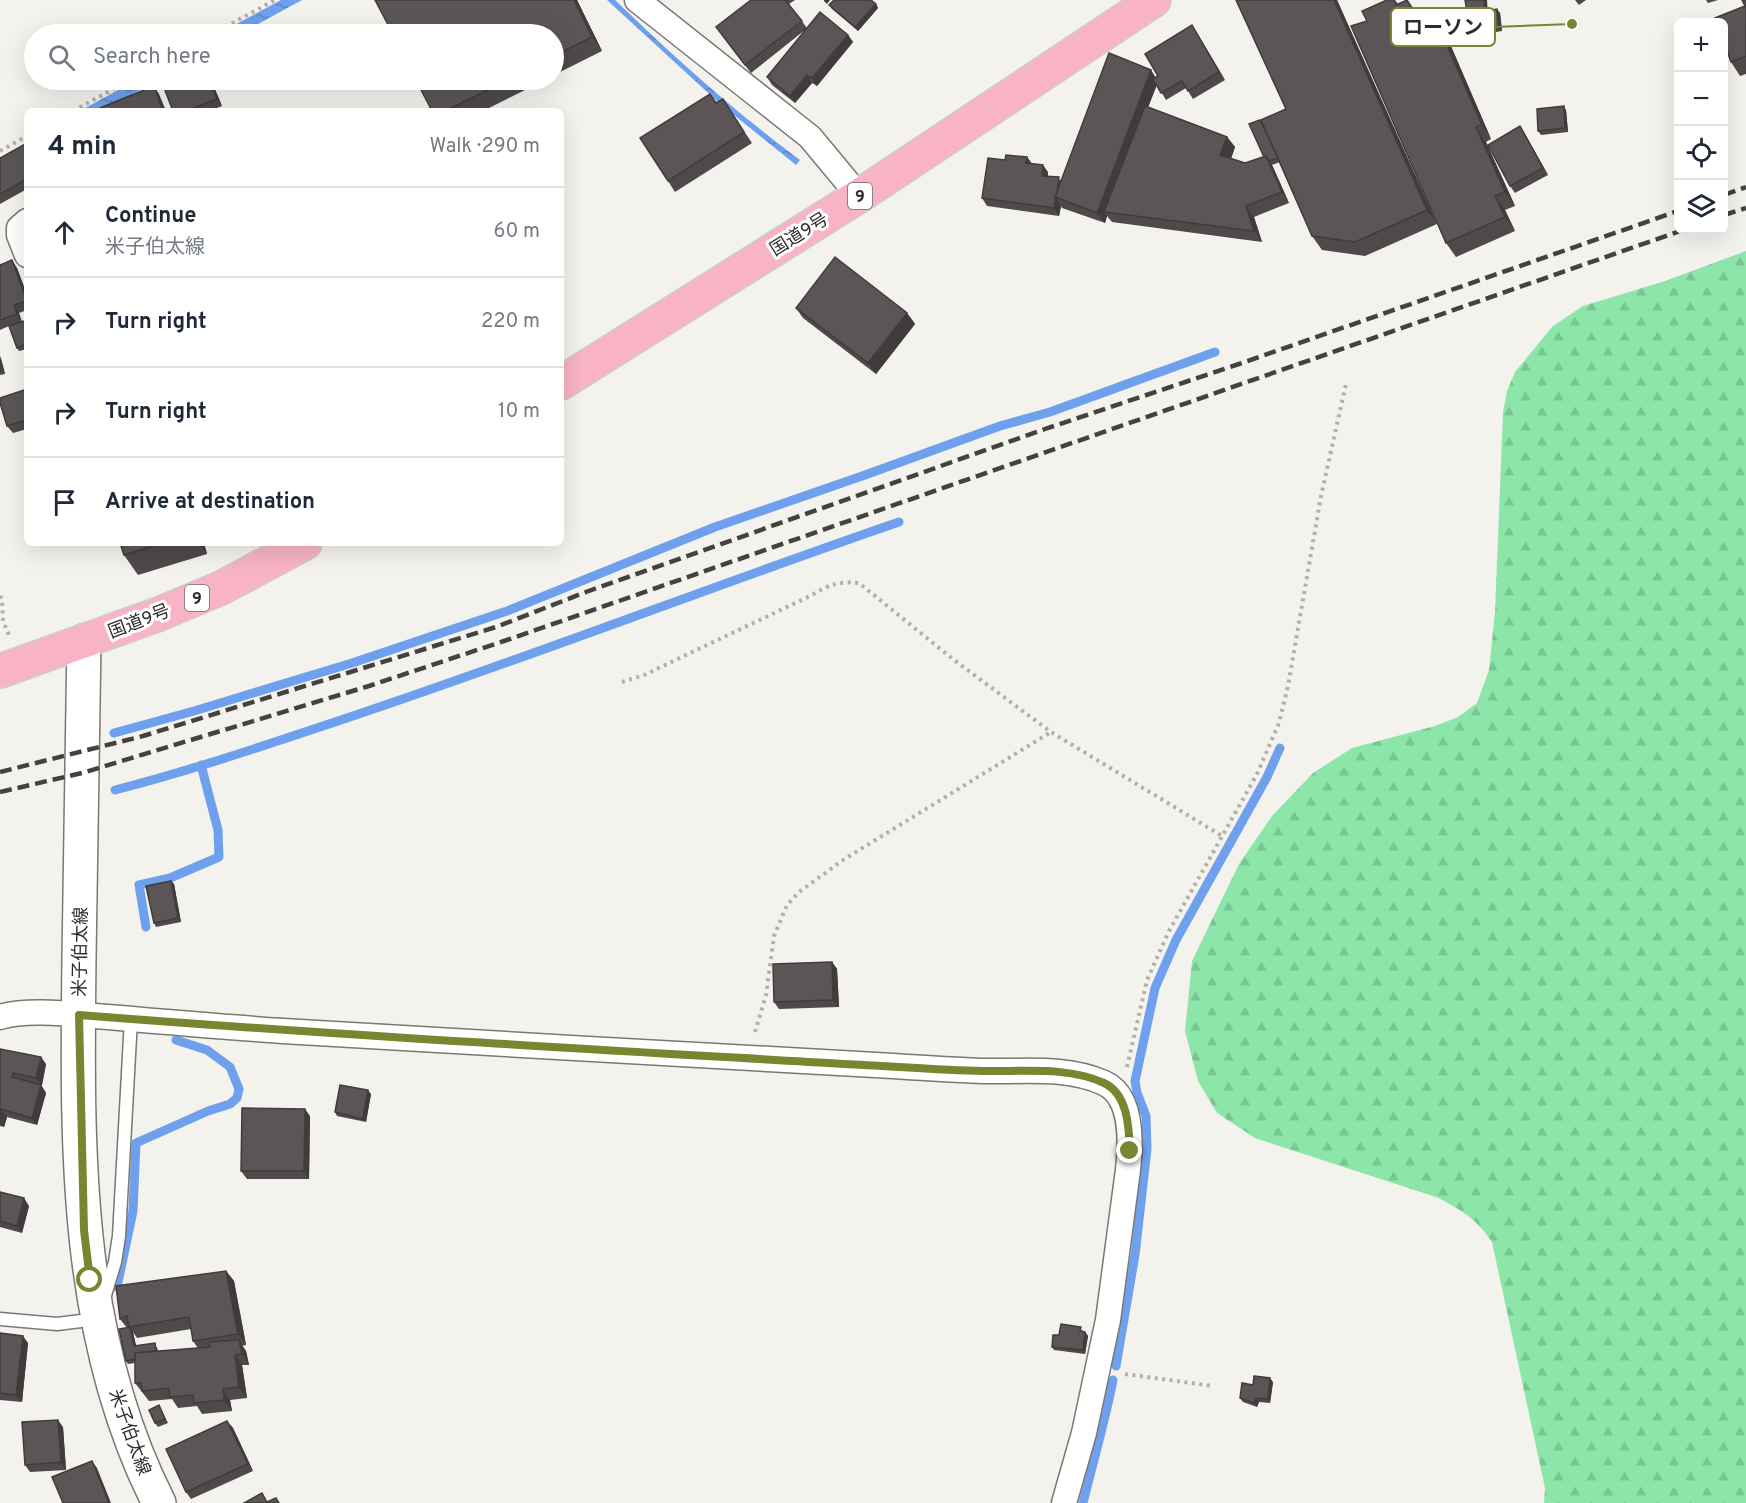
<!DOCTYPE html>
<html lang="en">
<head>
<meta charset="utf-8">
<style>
  body { margin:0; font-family:Overpass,"Noto Sans JP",sans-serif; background:#f6f6f7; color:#1f2937 }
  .controls { position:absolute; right:18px; top:18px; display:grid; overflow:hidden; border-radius:9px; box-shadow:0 6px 24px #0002 }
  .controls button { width:54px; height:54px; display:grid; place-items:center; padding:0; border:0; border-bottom:2px solid #e0e1e3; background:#fff; color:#1f2937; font:30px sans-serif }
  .stop { position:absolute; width:18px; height:18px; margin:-14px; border:4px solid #7a8531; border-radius:50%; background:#fff }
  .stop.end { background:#7a8531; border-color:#fff; box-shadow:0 2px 6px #0008 }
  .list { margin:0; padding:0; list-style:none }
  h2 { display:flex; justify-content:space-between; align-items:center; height:78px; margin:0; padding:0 24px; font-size:26px }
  h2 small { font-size:20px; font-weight:400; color:#747a83 }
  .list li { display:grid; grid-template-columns:39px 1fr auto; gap:18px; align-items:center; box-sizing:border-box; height:90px; padding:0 24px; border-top:2px solid #e0e1e3 }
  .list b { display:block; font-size:22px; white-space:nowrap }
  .list p { margin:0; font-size:20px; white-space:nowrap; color:#747a83 }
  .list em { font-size:20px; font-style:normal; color:#747a83 }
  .icon { flex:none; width:33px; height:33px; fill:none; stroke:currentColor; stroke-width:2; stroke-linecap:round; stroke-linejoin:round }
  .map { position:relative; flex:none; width:1746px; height:1503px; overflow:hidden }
  .search { position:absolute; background:#fff; box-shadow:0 6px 24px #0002; left:24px; top:24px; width:540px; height:66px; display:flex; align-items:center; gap:15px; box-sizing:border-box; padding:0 21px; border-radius:33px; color:#747a83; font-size:22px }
  .panel { position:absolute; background:#fff; box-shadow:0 6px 24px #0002; left:24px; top:108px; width:540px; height:438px; border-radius:9px }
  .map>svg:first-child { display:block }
  .forest { fill:url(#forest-firs) }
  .water { fill:url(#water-ripples) }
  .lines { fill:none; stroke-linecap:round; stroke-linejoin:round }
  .stream { stroke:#6fa0ee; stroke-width:9 }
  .service-casing { stroke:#7a7873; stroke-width:15 }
  .minor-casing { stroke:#7a7873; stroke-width:27 }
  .secondary-casing { stroke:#7a7873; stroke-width:36 }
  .trunk-casing { stroke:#cdcdcc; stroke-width:36 }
  .path { stroke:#b0afaa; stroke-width:4; stroke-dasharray:3 4.5; stroke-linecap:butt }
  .service { stroke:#fff; stroke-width:12 }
  .minor { stroke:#fff; stroke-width:24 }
  .secondary { stroke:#fff; stroke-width:33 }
  .trunk { stroke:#f8b3c6; stroke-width:33 }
  .rail { stroke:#43423f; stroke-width:4.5; stroke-dasharray:12 6; stroke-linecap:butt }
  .wall { fill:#4e494b; fill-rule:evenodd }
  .shaded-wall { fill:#403c3d }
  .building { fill:#5b5557; stroke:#403c3d; stroke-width:1.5 }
  .route { stroke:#7a8531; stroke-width:8 }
  .labels { text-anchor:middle; stroke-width:6; stroke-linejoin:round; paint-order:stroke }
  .shield { fill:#fff; stroke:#6d6c6b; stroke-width:1.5 }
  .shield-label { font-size:16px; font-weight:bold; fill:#2e2d2b }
  .street-label { font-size:18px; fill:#2e2d2b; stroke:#fff }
  .leader { fill:none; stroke:#7a8531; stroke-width:2 }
  .callout-dot { fill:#7a8531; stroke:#fff; stroke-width:2 }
  .callout { fill:#fff; stroke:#7a8531; stroke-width:2 }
  .callout-label { font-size:20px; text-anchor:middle; font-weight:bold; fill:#2e2d2b }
</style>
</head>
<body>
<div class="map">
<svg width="1746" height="1503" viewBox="0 0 1746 1503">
  <defs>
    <pattern id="forest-firs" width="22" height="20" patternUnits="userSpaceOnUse" patternTransform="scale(1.5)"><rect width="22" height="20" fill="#8ce6aa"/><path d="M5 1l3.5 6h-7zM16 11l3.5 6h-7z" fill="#79c692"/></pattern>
    <pattern id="water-ripples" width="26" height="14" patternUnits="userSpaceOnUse" patternTransform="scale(1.5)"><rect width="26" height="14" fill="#6fa0ee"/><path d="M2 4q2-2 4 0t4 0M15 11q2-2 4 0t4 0" fill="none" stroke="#5c83c1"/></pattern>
  </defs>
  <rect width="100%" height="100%" fill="#f4f2ec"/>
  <!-- forest -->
  <path class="forest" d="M1746,251V1503H1544L1545,1488L1492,1242C1476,1218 1463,1212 1439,1198L1255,1138L1217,1113L1198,1081L1185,1031L1192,961L1239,864L1272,816L1313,773L1352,748L1435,726L1458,717L1477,703L1489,670L1495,612L1503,412L1507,391L1515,372L1553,326L1583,306L1665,281Z"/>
  <!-- water -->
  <g class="water">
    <polygon points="281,0 302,0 240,34 218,34"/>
    <path d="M607,0H615C674,57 734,111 800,160L796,165L718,102Z"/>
    <polygon points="136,80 159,80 101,111 80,111"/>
  </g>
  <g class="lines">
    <!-- stream -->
    <g class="stream">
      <polyline points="114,733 194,711 352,663 507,611 715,527 865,475 1000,426 1050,412 1215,352"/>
      <path d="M115,790C189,771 263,746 335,722C525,659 710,587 899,522"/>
      <polyline points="146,927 139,885 170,878 219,857 218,830 201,765"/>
      <polyline points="117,1287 133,1211 136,1143 208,1111 230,1104 237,1098 239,1089 230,1067 207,1050 176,1040"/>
      <polyline points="1116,1366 1135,1255 1147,1149 1146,1116 1137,1093 1135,1081 1155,988 1176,940 1267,777 1280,748"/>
      <path d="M1083,1503C1093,1462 1105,1422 1113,1380"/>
    </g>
    <!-- service casing -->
    <g class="service-casing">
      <g id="service">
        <polyline points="105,1295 115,1262 119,1236 131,1019"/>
        <polyline points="0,1319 57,1324 97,1319"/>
      </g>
    </g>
    <!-- minor casing -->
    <g class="minor-casing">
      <g id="minor">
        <polyline points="637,0 810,137 859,196"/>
        <polyline points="27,221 19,228 19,235 27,255"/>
        <path d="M0,1017C28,1008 78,1015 108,1017C166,1022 225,1027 283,1031C486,1043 690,1055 893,1066C923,1068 954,1070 984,1071C1023,1072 1067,1066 1104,1083C1133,1096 1131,1143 1128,1170L1108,1320L1084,1433L1064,1503"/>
      </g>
    </g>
    <!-- secondary casing -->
    <g class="secondary-casing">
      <path id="secondary" d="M84,641C82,747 81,852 79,958C77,1142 73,1334 159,1503"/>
    </g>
    <!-- trunk casing -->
    <g class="trunk-casing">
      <g id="trunk">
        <polyline points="561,383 859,196 1154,0"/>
        <polyline points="0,671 159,614 221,588 305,543"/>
      </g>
    </g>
    <!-- path -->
    <g class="path">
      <polyline points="212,34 275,0"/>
      <polyline points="73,111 130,80"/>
      <polyline points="0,151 27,136"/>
      <polyline points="0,596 2,599 3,621 9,635"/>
      <path d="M622,682L644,675L810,596C829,585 837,581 859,583L954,660L1051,732L1222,836"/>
      <polyline points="755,1032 766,995 774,936 787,905 799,892 843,860 1051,732"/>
      <polyline points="1127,1067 1147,980 1169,931 1257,774 1279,723 1288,686 1321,496 1346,384"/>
      <polyline points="1125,1374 1213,1386"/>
    </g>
    <!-- service -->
    <use href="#service" class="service"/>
    <!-- minor -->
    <use href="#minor" class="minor"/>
    <!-- secondary -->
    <use href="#secondary" class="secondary"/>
    <!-- trunk -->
    <use href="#trunk" class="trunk"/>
    <!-- rail -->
    <g class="rail">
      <polyline points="1724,195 1746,187"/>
      <polyline points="1724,215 1746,208"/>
      <polyline points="0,772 143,736 496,627 586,592 1045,429 1236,365 1678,211"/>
      <polyline points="0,792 82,773 369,686 507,640 1683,230"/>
    </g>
  </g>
  <!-- wall -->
  <g class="wall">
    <polygon points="375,0 577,0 602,51 554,75 554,34"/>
    <polygon points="751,0 795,0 789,4 807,28 848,35 853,42 817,86 812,83 795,103 772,85 767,77 805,30 751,73 721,34"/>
    <polygon points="1236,0 1337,0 1437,224 1365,256 1322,250 1312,236 1280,162 1272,165 1289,203 1254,217 1262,242 1112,222 1107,216 1105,223 1062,208 1061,206 1059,216 987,206 982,198 1005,160 1027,157 1032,164 1048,172 1048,176 1061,180 1158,76 1197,33 1225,80 1193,99 1186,88 1166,100 1157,85 1148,107 1227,137 1235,147 1231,159 1245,163 1264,157 1262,122 1286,109"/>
    <polygon points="1395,0 1398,4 1417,14 1421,21 1444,30 1491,139 1486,142 1515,206 1505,210 1515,231 1456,257 1446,243 1367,21"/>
    <polygon points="1575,0 1586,0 1579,5"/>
    <polygon points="1706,0 1718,0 1708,3"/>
    <polygon points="1746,0 1746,74 1740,76 1731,62"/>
    <polygon points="876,4 878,8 858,31 832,9 829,5"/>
    <polygon points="1487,11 1500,13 1502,31 1473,36 1471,33"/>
    <polygon points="211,80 222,106 210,111 173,111"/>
    <polygon points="416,80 545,80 483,111 432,111"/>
    <polygon points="716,103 730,110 752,143 675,192 668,181"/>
    <polygon points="1566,110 1568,132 1541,135 1538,131"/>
    <polygon points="1520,126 1548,175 1515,193 1510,186"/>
    <polygon points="27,143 27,189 0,204 0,158"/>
    <polygon points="0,265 17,268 27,295 27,310 19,313 22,322 27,320 27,349 19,351 17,348 9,326 0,330"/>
    <polygon points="796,308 907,313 915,324 876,374 803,318"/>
    <polygon points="0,356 5,374 0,375"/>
    <polygon points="27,389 27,429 13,433 7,426"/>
    <polygon points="120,543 204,543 207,554 138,575 124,555"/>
    <polygon points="171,881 174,884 181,922 156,927 154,923"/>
    <polygon points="832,962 837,969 839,1007 779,1009 774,1002"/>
    <polygon points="0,1049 46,1064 42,1085 39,1085 41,1085 46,1093 37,1125 7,1117 4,1127 0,1126"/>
    <polygon points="371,1094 366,1122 337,1116 335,1112"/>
    <polygon points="310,1116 309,1179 247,1179 241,1171"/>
    <polygon points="0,1192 29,1206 22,1233 0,1227"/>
    <path d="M226,1271L234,1281L246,1345L242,1346L246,1351L249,1365H242L247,1398L230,1400L232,1411L202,1414L197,1406L178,1408L172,1399L149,1401L135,1383V1363L128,1364L126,1361L127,1328L120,1319ZM191,1329L193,1341L198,1348L158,1351L157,1347L136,1346L133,1332L137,1338Z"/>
    <polygon points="1083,1330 1083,1332 1085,1332 1088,1336 1085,1354 1054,1350 1052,1347 1059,1335"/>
    <polygon points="0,1333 28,1343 22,1402 0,1400"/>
    <polygon points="1273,1382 1270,1403 1259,1402 1257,1407 1243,1402 1240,1398 1253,1385"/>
    <polygon points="161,1409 168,1423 158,1427 155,1423"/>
    <polygon points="227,1421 233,1428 253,1471 191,1499 186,1492"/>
    <polygon points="63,1427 66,1470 30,1472 25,1465"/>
  </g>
  <!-- shaded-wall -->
  <g class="shaded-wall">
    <polygon points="574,0 577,0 602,51 592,37"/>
    <polygon points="824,0 830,0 827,4 824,1"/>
    <polygon points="1334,0 1337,0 1437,224 1427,210"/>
    <polygon points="1408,0 1417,14 1428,36 1418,22"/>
    <polygon points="1484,0 1487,0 1488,15 1485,11"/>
    <polygon points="876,4 878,8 858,31 855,27"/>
    <polygon points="1497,9 1500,13 1502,31 1499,27"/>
    <polygon points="1434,16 1444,30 1491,139 1482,125"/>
    <polygon points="1192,25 1197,33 1225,80 1219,72"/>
    <polygon points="848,35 853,42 817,86 812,78"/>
    <polygon points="1151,70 1158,81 1109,212 1104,212 1107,216 1105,223 1097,213"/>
    <polygon points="807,75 812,83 795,103 790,96"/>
    <polygon points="209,80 211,80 222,106 217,99"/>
    <polygon points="154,86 159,94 166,111 163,111"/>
    <polygon points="1564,106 1566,110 1568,132 1565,128"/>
    <polygon points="1520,126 1525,134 1548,175 1543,168"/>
    <polygon points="1476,127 1486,142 1515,206 1505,192"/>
    <polygon points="1227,137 1235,147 1228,166 1220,155"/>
    <polygon points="1266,156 1273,167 1289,203 1282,192"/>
    <polygon points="1027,157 1032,164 1026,163"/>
    <polygon points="1043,165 1048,172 1047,183 1042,176"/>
    <polygon points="1495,196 1505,210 1515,231 1505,217"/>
    <polygon points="1056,198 1061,206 1059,216 1054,208"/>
    <polygon points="1246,206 1254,217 1262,242 1254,231"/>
    <polygon points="12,260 17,268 27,295 27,302"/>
    <polygon points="14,305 19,313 22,322 17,314"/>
    <polygon points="907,313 915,324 876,374 868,363"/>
    <polygon points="0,356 1,358 5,374 3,370"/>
    <polygon points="199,543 204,543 207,554"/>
    <polygon points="171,881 174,884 181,922 178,918"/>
    <polygon points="832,962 837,969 839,1007 833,1000"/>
    <polygon points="41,1057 46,1064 42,1085 36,1078"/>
    <polygon points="41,1085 46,1093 37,1125 32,1118"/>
    <polygon points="368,1090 371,1094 366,1122 363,1119"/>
    <polygon points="1,1109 7,1117 4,1127 0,1122 0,1115"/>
    <polygon points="305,1109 310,1116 309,1179 304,1171"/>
    <polygon points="24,1198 29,1206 22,1233 17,1226"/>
    <polygon points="226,1271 234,1281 246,1345 238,1334"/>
    <polygon points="130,1328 133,1332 137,1350 134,1346"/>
    <polygon points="1085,1332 1088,1336 1085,1354 1083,1350"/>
    <polygon points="23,1336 28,1343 22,1402 16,1395"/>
    <polygon points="239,1340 246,1351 249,1365 242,1354"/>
    <polygon points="235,1355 242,1365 247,1398 239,1387"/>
    <polygon points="1270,1378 1273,1382 1270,1403 1268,1399"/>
    <polygon points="223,1389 230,1400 232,1411 224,1400"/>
    <polygon points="1256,1398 1259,1402 1257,1407 1254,1403"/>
    <polygon points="58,1420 63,1427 66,1470 61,1462"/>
    <polygon points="227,1421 233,1428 253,1471 248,1464"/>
    <polygon points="92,1461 97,1468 111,1503 109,1503"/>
  </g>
  <!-- building -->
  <g class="building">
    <polygon points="375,0 574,0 592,37 554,56 554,34 393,34"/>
    <polygon points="751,0 785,0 802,21 745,65 716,27"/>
    <polygon points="834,0 871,0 876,4 855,27 829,5"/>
    <polygon points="1236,0 1334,0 1427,210 1355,242 1312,236 1261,120 1286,109"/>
    <polygon points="1387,0 1394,0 1396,5 1407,0 1418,22 1434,16 1482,125 1476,127 1505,192 1495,196 1505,217 1446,243 1351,26 1367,21 1362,11"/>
    <polygon points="1465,0 1484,0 1485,11 1497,9 1499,27 1471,33"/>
    <polygon points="1742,0 1746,0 1746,56 1731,62 1724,42 1724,22 1717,22 1715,18 1745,6"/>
    <polygon points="820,12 848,35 812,78 807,75 790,96 767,77"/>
    <polygon points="1192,25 1219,72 1188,91 1182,81 1161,93 1153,79 1158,76 1145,54"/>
    <polygon points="1109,53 1151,70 1097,213 1055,197"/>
    <polygon points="161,80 209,80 217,99 186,111 173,111"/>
    <polygon points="416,80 508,80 445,111 432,111"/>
    <polygon points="154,86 163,111 101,111 100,108"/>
    <polygon points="710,94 716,103 723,99 744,132 668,181 640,138"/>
    <polygon points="1145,106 1227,137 1220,155 1245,163 1266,156 1282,192 1246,206 1254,231 1104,212"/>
    <polygon points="1564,106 1565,128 1538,131 1537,109"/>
    <polygon points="1260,120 1278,158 1269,161 1266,156 1264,157 1249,124"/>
    <polygon points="1520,126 1543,168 1510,186 1488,145"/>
    <polygon points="27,143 27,179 0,194 0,158"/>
    <polygon points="1006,155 1027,157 1026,163 1043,165 1042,176 1059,177 1057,192 1055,197 1056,197 1054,208 982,198 988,158 1005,160"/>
    <polygon points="835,257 907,313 868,363 796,308"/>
    <polygon points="12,260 27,301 14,305 17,314 0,320 0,265"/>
    <polygon points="27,320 27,344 17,348 9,326"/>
    <polygon points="0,360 3,370 0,371"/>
    <polygon points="27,389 27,420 7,426 0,403 0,398"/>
    <polygon points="120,543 162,543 124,555"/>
    <polygon points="171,881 178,918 154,923 146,886"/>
    <polygon points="832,962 833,1000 774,1002 773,964"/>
    <polygon points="0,1049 41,1057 36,1078 13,1073 12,1077 41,1085 32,1118 1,1109 0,1115"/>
    <polygon points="340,1085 368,1090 363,1119 335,1112"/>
    <polygon points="242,1108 305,1109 304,1171 241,1171"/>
    <polygon points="0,1192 24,1198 17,1226 0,1221"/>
    <polygon points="226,1271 238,1334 193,1341 189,1317 129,1327 127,1316 120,1319 116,1286"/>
    <polygon points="1061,1324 1081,1327 1080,1331 1085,1332 1083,1350 1052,1347 1053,1335 1059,1335"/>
    <polygon points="130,1327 134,1346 155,1343 156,1351 135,1353 135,1359 126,1361 119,1329"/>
    <polygon points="0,1333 23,1336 16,1395 0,1393"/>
    <polygon points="239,1340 242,1354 235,1355 239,1387 223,1389 224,1400 194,1403 193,1395 170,1397 169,1388 142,1391 141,1383 135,1383 135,1353 210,1347 210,1342"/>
    <polygon points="1254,1376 1270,1378 1268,1399 1256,1398 1254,1403 1240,1398 1242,1383 1253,1385"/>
    <polygon points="159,1405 165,1419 155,1423 149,1410"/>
    <polygon points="58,1420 61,1462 25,1465 22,1422"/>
    <polygon points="227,1421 248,1464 186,1492 166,1449"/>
    <polygon points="92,1461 109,1503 63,1503 52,1477"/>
    <polygon points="262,1493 267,1502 276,1498 279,1503 244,1503"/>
  </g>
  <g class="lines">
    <!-- route -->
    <path class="route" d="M90,1280L84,1230L79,1015C334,1035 589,1049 844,1064C890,1066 937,1070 983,1071C1022,1072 1067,1066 1104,1083C1128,1094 1129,1128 1130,1151"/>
  </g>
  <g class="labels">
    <!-- shield labels -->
    <g class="shield">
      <rect x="848" y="183" width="24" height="26" rx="4.5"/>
      <rect x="185" y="585" width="24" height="26" rx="4.5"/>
    </g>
    <g class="shield-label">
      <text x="860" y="202">9</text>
      <text x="197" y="604">9</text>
    </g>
    <!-- street labels -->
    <g class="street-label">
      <text transform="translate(799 234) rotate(-32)" y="6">国道9号</text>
      <text transform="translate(139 621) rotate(-21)" y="6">国道9号</text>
      <text transform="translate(80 952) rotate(-89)" y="6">米子伯太線</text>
      <text transform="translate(130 1432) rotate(70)" y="6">米子伯太線</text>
    </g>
  </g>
  <!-- callouts -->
  <path class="leader" d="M1572 24L1495 27"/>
  <circle class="callout-dot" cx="1572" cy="24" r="6"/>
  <rect class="callout" x="1391" y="8" width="104" height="38" rx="6"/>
  <g class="callout-label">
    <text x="1443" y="34">ローソン</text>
  </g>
</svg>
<div class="controls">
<button>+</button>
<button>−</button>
<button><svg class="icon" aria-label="locate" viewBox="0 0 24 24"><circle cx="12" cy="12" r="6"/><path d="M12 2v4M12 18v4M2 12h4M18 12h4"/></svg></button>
<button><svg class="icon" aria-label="layers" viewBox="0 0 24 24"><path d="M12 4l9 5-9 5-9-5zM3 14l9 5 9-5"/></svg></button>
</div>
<div class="stop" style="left:90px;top:1280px"></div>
<div class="stop end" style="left:1130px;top:1151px"></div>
<div class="search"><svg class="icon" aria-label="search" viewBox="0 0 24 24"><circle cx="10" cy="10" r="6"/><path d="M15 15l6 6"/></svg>Search here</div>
<section class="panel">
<h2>4 min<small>Walk · 290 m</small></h2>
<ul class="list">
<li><svg class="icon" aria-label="ahead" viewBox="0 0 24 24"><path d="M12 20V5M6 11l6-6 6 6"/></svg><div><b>Continue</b><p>米子伯太線</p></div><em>60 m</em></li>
<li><svg class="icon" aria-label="right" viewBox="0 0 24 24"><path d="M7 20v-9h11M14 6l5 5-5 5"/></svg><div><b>Turn right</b></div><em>220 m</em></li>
<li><svg class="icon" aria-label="right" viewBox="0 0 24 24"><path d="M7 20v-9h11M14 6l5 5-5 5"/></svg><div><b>Turn right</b></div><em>10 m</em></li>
<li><svg class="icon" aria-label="arrive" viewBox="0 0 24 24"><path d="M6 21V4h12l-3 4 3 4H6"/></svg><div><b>Arrive at destination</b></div></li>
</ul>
</section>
</div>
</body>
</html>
